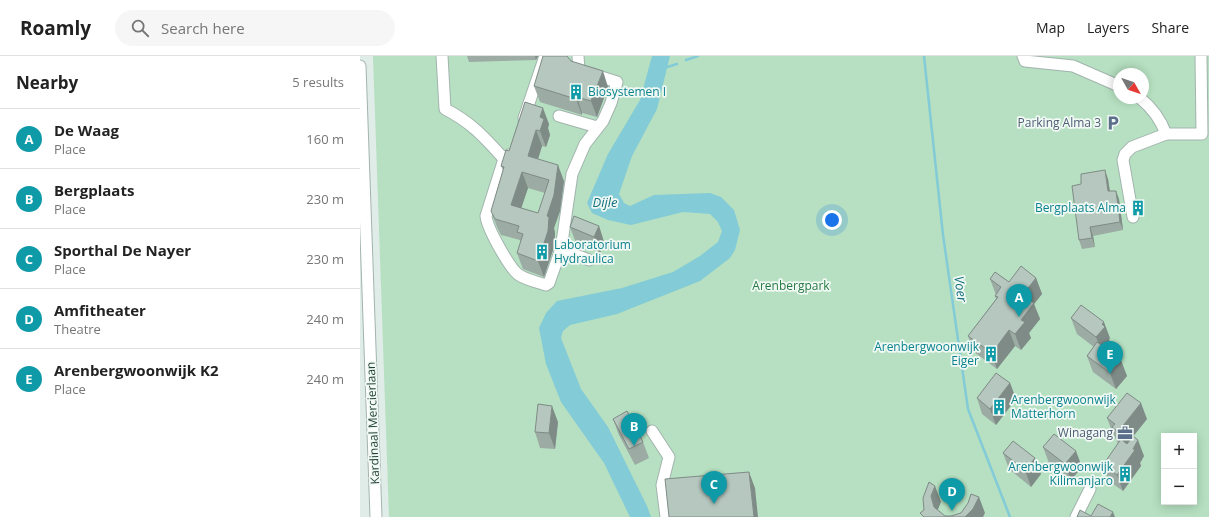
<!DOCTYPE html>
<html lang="en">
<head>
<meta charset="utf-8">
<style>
  body { margin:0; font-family:"Open Sans",sans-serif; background:#f6f6f6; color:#222 }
  .controls { position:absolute; right:12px; bottom:12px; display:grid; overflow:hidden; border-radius:0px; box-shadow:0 2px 10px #0003 }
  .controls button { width:36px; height:36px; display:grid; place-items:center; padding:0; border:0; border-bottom:1px solid #e0e0e0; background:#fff; color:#222; font:20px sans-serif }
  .compass { position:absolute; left:753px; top:12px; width:36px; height:36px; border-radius:50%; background:#fff; box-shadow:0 2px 10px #0003; rotate:130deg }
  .you { position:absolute; left:472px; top:164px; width:14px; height:14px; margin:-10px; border:3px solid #fff; border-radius:50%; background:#1a73e8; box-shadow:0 0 0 6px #1a73e833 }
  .badge { display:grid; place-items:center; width:26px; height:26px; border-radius:50%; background:#111827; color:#fff; font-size:13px; font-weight:700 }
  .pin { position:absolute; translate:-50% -33px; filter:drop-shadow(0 1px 2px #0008) }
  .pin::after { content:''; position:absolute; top:21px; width:14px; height:12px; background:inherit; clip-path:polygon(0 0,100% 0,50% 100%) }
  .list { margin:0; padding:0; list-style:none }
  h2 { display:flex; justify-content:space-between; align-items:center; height:52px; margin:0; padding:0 16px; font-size:17px }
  h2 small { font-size:13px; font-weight:400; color:#767676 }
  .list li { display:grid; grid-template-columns:26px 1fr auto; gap:12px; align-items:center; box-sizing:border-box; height:60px; padding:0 16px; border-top:1px solid #e0e0e0 }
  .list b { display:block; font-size:15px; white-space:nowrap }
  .list p { margin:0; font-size:13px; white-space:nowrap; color:#767676 }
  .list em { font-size:13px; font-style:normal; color:#767676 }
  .icon { flex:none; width:22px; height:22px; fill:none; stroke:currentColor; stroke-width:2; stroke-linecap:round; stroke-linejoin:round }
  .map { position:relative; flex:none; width:849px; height:461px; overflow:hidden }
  header { display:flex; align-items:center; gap:24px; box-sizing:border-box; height:56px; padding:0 20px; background:#fff; border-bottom:1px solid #e0e0e0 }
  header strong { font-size:19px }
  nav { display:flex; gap:22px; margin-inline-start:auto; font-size:14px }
  .search { width:280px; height:36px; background:#f6f6f6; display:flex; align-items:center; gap:10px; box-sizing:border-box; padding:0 14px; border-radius:22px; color:#767676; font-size:15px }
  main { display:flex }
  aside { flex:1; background:#fff }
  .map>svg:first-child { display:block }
  .green { fill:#b6e0c1; fill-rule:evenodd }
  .water { fill:#82cbd7 }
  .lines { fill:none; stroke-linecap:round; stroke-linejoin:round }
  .stream { stroke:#82cbd7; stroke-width:2.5 }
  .minor-casing { stroke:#a2b4ae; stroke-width:13 }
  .minor { stroke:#fff; stroke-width:11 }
  .wall { fill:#9caba4; fill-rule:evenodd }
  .shaded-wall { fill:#7f8b86 }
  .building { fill:#b5c7bf; stroke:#7f8b86; fill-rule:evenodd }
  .labels { text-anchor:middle; stroke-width:3.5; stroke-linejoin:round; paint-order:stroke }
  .culture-label { font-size:12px; fill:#0d838f; stroke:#f1f9f4; text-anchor:start }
  .service-label { font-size:12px; fill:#4e5e75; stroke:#f1f9f4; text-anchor:end }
  .park-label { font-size:12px; fill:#257944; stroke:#f1f9f4 }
  .street-label { font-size:12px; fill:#1f3e35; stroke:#f1f9f4 }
  .water-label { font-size:13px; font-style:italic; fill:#146f7f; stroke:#f1f9f4 }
</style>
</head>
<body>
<header>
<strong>Roamly</strong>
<div class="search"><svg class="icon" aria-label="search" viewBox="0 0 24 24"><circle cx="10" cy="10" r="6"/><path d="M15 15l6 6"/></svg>Search here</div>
<nav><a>Map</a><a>Layers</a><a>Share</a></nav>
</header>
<main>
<aside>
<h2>Nearby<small>5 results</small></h2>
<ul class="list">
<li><span class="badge" style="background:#0f9aa8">A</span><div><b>De Waag</b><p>Place</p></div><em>160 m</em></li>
<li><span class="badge" style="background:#0f9aa8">B</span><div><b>Bergplaats</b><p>Place</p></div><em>230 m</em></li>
<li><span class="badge" style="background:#0f9aa8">C</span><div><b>Sporthal De Nayer</b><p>Place</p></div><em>230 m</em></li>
<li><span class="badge" style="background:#0f9aa8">D</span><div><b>Amfitheater</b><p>Theatre</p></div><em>240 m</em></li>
<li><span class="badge" style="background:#0f9aa8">E</span><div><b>Arenbergwoonwijk K2</b><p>Place</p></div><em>240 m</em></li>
</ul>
</aside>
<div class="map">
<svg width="849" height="461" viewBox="0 0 849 461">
  <rect width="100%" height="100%" fill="#e0ece7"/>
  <!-- green -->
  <path class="green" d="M13,0H849V461H29ZM759,18H783V42H759ZM804,380H834V446H804Z"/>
  <!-- water -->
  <polygon class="water" points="292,0 310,0 297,53 272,100 259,138 264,147 270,150 294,139 350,137 361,141 374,154 380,174 375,194 370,202 340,225 257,258 210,269 203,275 201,282 221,333 248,371 287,450 291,461 270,461 244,407 201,346 186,308 179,272 186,257 197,245 262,232 313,216 340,200 358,186 362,175 358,166 350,158 323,156 271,169 248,164 232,157 227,147 248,98 280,44"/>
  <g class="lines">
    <!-- stream -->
    <g class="stream">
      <polyline points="564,0 583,179 608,353 650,461"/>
      <polyline points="326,4 338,0"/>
      <polyline points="307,11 317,8"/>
    </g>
    <!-- minor casing -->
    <g class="minor-casing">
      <g id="minor">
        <path d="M82,0L85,53C111,66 125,82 144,103"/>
        <polyline points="663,0 665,5 713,10 759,30"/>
        <polyline points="0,10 16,461"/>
        <path d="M780,42C791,51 801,64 806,78"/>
        <polyline points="199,60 237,71"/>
        <polyline points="164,62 185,0"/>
        <path d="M149,99L144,103L126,160C127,172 150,213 159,219C167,224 177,226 186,229L189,227L201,193L212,118L225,88L243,65L251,47L257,26L219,14L218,0"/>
        <polyline points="773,161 763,104 765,98 772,91 806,78 842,78 841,0"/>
        <polyline points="201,193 229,204"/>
        <polyline points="292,375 309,401 302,429 306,461"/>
        <polyline points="716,461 730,433"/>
      </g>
    </g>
    <!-- minor -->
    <use href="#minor" class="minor"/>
  </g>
  <!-- wall -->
  <g class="wall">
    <polygon points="107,0 178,0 176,4 109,6"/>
    <polygon points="211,5 248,31 237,61 222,57 222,59 180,46 174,30"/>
    <path d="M165,46L189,68L188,72L190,79L186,91L182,90L178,103L204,125L200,155L194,172L195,177L194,191L184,221L163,213L157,197L161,186L160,184L141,179L137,171L131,155L143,114L141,110L149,95ZM168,132L185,137L178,157L161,152Z"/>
    <polygon points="748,123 750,135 759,143 763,174 733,180 735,191 722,193 719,184"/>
    <polygon points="239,170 244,186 240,197 216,187 210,171"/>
    <polygon points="676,222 682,238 674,248 680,263 669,277 671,282 661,294 655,290 637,313 614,296 608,280 636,243 635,240 636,239 630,223 649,226"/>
    <polygon points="711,262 750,282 749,283 750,287 746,292 767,320 756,333 733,316 727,300 734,291 717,278"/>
    <polygon points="650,327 656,343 636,369 622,358 617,342"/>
    <polygon points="747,362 787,363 773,380 784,400 780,407 781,410 763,435 749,425 743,409 758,388 754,379 753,378"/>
    <polygon points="253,363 283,386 289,402 275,409 259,379"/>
    <polygon points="198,366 195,393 180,392 175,376"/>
    <polygon points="683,391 722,411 711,424 689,407"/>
    <polygon points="643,397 681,418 671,431 649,413"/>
  </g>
  <!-- shaded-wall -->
  <g class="shaded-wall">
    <polygon points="175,0 178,0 176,4"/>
    <polygon points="243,15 248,31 237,61 231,45"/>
    <polygon points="217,41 222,57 222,59 216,43"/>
    <polygon points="183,52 189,68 188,72 190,79 186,91 180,75 180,61"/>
    <polygon points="176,74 182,90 174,116 168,100"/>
    <polygon points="198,109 204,125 200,155 194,172 195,177 194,191 184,221 178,205 187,160"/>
    <polygon points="745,114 748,123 751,144 748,135"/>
    <polygon points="162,116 168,132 157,165 151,149"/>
    <polygon points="756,135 759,143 763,174 760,166"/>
    <polygon points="239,170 244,186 240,197 234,181"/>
    <polygon points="730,171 733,180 735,191 732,182"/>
    <polygon points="676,222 682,238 674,248 680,263 669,277 671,282 661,294 655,278 661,264 665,236"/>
    <polygon points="744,266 750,282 749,283 750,287 742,297 736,281 742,268"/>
    <polygon points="649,274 655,290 637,313 632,297"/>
    <polygon points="761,304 767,320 756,333 750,317"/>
    <polygon points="650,327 656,343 636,369 630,353"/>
    <polygon points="781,347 787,363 764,392 758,376"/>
    <polygon points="192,350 198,366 195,393 189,377"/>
    <polygon points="778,384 784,400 780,407 781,410 763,435 757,419 773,393"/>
    <polygon points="716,395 722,411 711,424 705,408"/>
    <polygon points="675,402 681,418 671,431 665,414"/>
    <polygon points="389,416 395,432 398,461 394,461"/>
    <polygon points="575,430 581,446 577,456 574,451 571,440"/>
    <polygon points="619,441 625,457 623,461 605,461"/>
    <polygon points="753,456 755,461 750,461"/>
  </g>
  <!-- building -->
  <g class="building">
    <polygon points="183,0 207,0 211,5 243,15 231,45 217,41 216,43 174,30"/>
    <path d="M165,46L183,52L180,61L184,63L180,75L176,74L168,100L198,109L194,139L187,160L189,161L188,175L178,205L157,197L163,178L157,176L159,170L135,163L131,155L144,111L141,110L146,94L149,95ZM162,116L189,124L178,157L151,149Z"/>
    <polygon points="745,114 748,135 756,135 760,166 730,171 732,182 719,184 712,130 721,128 721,118"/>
    <polygon points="214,160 239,170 234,181 210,171"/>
    <polygon points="661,210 676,222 665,236 670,240 668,243 674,247 661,264 665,266 655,278 649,274 632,297 608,280 638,241 635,240 641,231 630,223 635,216 649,226"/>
    <polygon points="721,249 744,266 742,268 745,271 736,281 711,262"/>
    <polygon points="737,286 761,304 750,317 727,300"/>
    <polygon points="636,317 650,327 630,353 617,342"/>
    <polygon points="767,337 781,347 758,376 752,371 755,368 747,362"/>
    <polygon points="178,348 192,350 189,377 175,376"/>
    <polygon points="267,355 283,386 269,393 253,363"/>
    <polygon points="694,378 716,395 705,408 683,391"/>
    <polygon points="773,380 778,384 773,393 775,394 757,419 743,409 761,383 767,388"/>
    <polygon points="653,385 675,402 665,414 643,397"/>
    <polygon points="389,416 394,461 309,461 305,423"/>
    <polygon points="569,426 575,430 571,440 574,451 585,460 591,460 601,457 608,447 611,438 619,441 613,453 605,461 564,461 560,457 564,454 563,442"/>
    <polygon points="738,448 753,456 750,461 717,461 720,454 731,460"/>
  </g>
  <!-- icons -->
  <defs>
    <g id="building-bare" transform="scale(1.2)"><path d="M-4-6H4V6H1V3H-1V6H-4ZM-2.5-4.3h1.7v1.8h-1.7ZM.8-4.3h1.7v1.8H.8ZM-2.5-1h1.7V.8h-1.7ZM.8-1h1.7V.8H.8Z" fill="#0f9aa8" stroke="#f1f9f4" stroke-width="2.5" paint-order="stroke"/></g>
    <g id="parking-bare" transform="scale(1.2)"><path d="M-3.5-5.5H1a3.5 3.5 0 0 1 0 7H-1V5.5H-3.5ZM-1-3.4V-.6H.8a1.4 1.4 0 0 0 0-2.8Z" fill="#5c6f8a" stroke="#f1f9f4" stroke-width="2.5" paint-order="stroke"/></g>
    <g id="office-bare" transform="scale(1.2)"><path d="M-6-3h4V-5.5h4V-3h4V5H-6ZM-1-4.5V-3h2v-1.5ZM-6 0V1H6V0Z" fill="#5c6f8a" stroke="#f1f9f4" stroke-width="2.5" paint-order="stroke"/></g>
  </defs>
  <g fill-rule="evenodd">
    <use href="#building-bare" x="216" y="36"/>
    <use href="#parking-bare" x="753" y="67"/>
    <use href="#building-bare" x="778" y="152"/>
    <use href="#building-bare" x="182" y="196"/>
    <use href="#building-bare" x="631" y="298"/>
    <use href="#building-bare" x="639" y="351"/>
    <use href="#office-bare" x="765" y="377"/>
    <use href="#building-bare" x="765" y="418"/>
  </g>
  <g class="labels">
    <!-- culture labels -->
    <g class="culture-label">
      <text x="228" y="40">Biosystemen I</text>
      <text x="766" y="156" text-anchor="end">Bergplaats Alma</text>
      <text x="194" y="193">Laboratorium<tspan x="194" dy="14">Hydraulica</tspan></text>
      <text x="619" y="295" text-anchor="end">Arenbergwoonwijk<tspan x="619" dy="14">Eiger</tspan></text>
      <text x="651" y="348">Arenbergwoonwijk<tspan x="651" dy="14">Matterhorn</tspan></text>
      <text x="753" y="415" text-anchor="end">Arenbergwoonwijk<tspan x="753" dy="14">Kilimanjaro</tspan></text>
    </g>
    <!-- service labels -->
    <g class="service-label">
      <text x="741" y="71">Parking Alma 3</text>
      <text x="753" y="381">Winagang</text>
    </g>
    <!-- park labels -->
    <g class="park-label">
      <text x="431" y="234">Arenbergpark</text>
    </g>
    <!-- street labels -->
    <g class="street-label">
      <text transform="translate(13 367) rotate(-92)" y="4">Kardinaal Mercierlaan</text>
    </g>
    <!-- water labels -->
    <g class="water-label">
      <text x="245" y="151">Dijle</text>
      <text transform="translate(601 233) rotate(82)" y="5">Voer</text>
    </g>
  </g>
</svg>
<div class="controls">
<button>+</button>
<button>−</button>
</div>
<svg class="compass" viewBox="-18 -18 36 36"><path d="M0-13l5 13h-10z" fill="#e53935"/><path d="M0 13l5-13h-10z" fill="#767676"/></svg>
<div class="you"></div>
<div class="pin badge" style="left:659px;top:261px;background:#0f9aa8">A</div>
<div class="pin badge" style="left:274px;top:390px;background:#0f9aa8">B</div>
<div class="pin badge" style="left:354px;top:448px;background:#0f9aa8">C</div>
<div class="pin badge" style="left:592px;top:455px;background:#0f9aa8">D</div>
<div class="pin badge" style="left:750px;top:318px;background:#0f9aa8">E</div>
</div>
</main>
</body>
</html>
